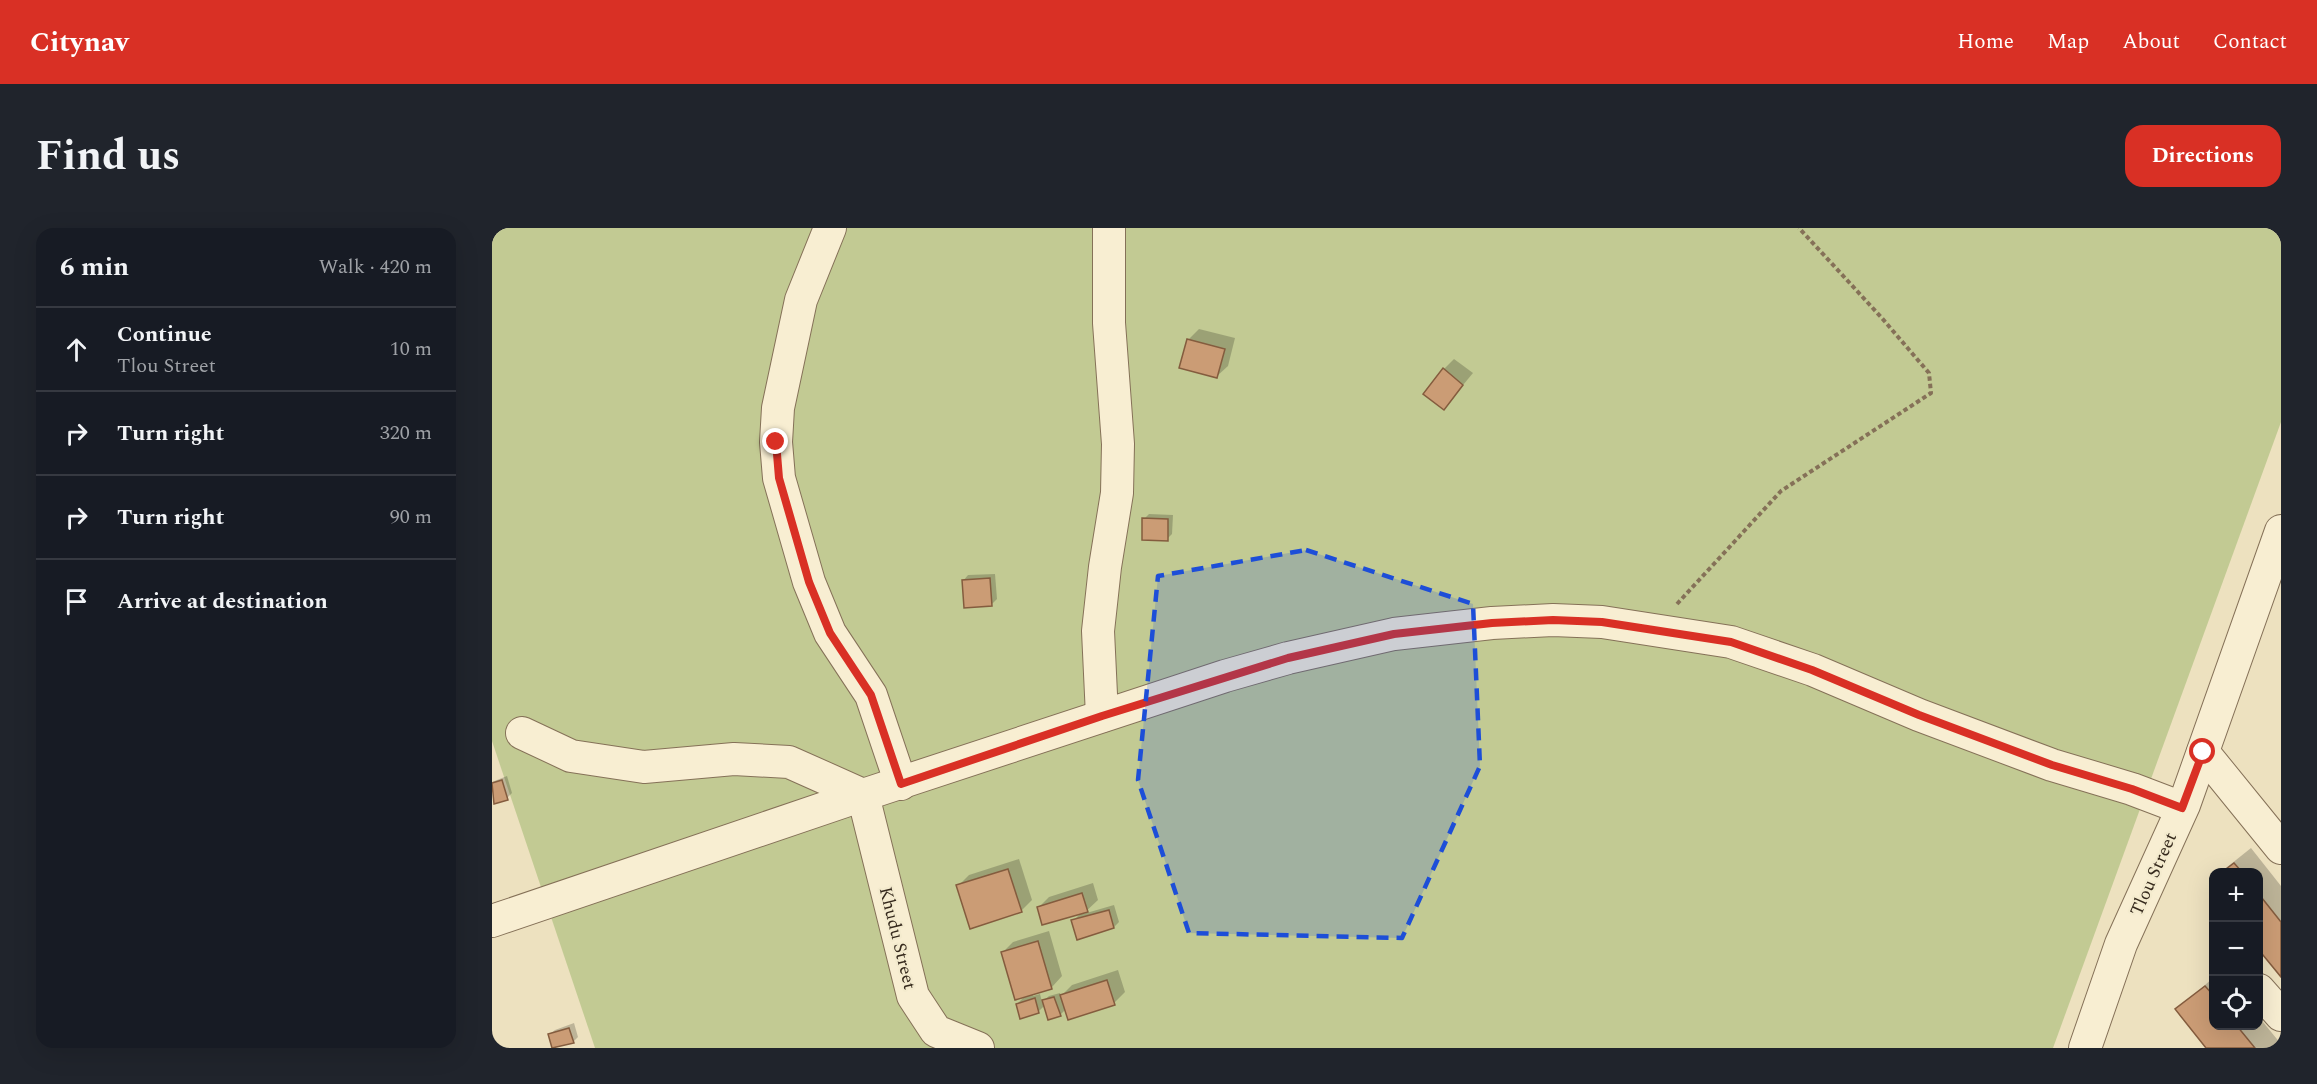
<!DOCTYPE html>
<html lang="en">
<head>
<meta charset="utf-8">
<style>
  body { margin:0; font-family:Spectral,serif; background:#20242c; color:#f1f3f6 }
  .controls { position:absolute; right:18px; bottom:18px; display:grid; overflow:hidden; border-radius:12px; box-shadow:0 6px 24px #0002 }
  .controls button { width:54px; height:54px; display:grid; place-items:center; padding:0; border:0; border-bottom:2px solid #363941; background:#171b24; color:#f1f3f6; font:30px sans-serif }
  .stop { position:absolute; width:18px; height:18px; margin:-14px; border:4px solid #d93025; border-radius:50%; background:#fff }
  .stop.end { background:#d93025; border-color:#fff; box-shadow:0 2px 6px #0008 }
  .list { margin:0; padding:0; list-style:none }
  h2 { display:flex; justify-content:space-between; align-items:center; height:78px; margin:0; padding:0 24px; font-size:26px }
  h2 small { font-size:20px; font-weight:400; color:#9ea1a6 }
  .list li { display:grid; grid-template-columns:39px 1fr auto; gap:18px; align-items:center; box-sizing:border-box; height:84px; padding:0 24px; border-top:2px solid #363941 }
  .list b { display:block; font-size:22px; white-space:nowrap }
  .list p { margin:0; font-size:20px; white-space:nowrap; color:#9ea1a6 }
  .list em { font-size:20px; font-style:normal; color:#9ea1a6 }
  .icon { flex:none; width:33px; height:33px; fill:none; stroke:currentColor; stroke-width:2; stroke-linecap:round; stroke-linejoin:round }
  .map { position:relative; flex:none; width:1789px; height:820px; overflow:hidden; border-radius:18px }
  header { display:flex; align-items:center; gap:36px; box-sizing:border-box; height:84px; padding:0 30px; background:#d93025; color:#fff }
  header strong { font-size:28px }
  nav { display:flex; gap:33px; margin-inline-start:auto; font-size:21px }
  .intro { display:flex; align-items:center; justify-content:space-between; box-sizing:border-box; height:144px; padding:0 36px }
  h1 { margin:0; font-size:42px }
  .button { padding:15px 27px; border-radius:18px; background:#d93025; color:#fff; font-size:21px; font-weight:700 }
  main { display:flex; gap:36px; padding:0 36px }
  aside { flex:1; background:#171b24; border-radius:18px; box-shadow:0 6px 24px #0002 }
  .map>svg:first-child { display:block }
  .green { fill:#c2ca93 }
  .shadow { fill:#0003 }
  .building { fill:#cb9c75; stroke:#845c3e; stroke-width:1.5 }
  .lines { fill:none; stroke-linecap:round; stroke-linejoin:round }
  .minor-casing { stroke:#857158; stroke-width:34 }
  .path { stroke:#857158; stroke-width:4; stroke-dasharray:4.5 3; stroke-linecap:butt }
  .minor { stroke:#f8eed2; stroke-width:32 }
  .route { stroke:#d93025; stroke-width:8 }
  .marked { fill:#1d4ed8; fill-opacity:0.2; stroke:#1d4ed8; stroke-width:4.5; stroke-dasharray:12 8; stroke-linejoin:round }
  .labels { text-anchor:middle; stroke-width:4.5; stroke-linejoin:round; paint-order:stroke }
  .street-label { font-size:18px; fill:#35291c; stroke:#f4ebce }
</style>
</head>
<body>
<header>
<strong>Citynav</strong>
<nav><a>Home</a><a>Map</a><a>About</a><a>Contact</a></nav>
</header>
<div class="intro"><h1>Find us</h1><a class="button">Directions</a></div>
<main>
<aside>
<h2>6 min<small>Walk · 420 m</small></h2>
<ul class="list">
<li><svg class="icon" aria-label="ahead" viewBox="0 0 24 24"><path d="M12 20V5M6 11l6-6 6 6"/></svg><div><b>Continue</b><p>Tlou Street</p></div><em>10 m</em></li>
<li><svg class="icon" aria-label="right" viewBox="0 0 24 24"><path d="M7 20v-9h11M14 6l5 5-5 5"/></svg><div><b>Turn right</b></div><em>320 m</em></li>
<li><svg class="icon" aria-label="right" viewBox="0 0 24 24"><path d="M7 20v-9h11M14 6l5 5-5 5"/></svg><div><b>Turn right</b></div><em>90 m</em></li>
<li><svg class="icon" aria-label="arrive" viewBox="0 0 24 24"><path d="M6 21V4h12l-3 4 3 4H6"/></svg><div><b>Arrive at destination</b></div></li>
</ul>
</aside>
<div class="map">
<svg width="1789" height="820" viewBox="0 0 1789 820">
  <rect width="100%" height="100%" fill="#ede1bf"/>
  <!-- green -->
  <polygon class="green" points="0,0 1789,0 1789,194 1561,820 103,820 0,513"/>
  <!-- shadow -->
  <g class="shadow">
    <polygon points="707,101 743,110 736,138 725,148 696,112"/>
    <polygon points="962,131 981,145 952,180 952,141"/>
    <polygon points="657,286 681,287 680,306 675,311 652,291"/>
    <polygon points="503,346 505,371 500,376 471,353 476,347"/>
    <polygon points="15,548 20,565 15,570 3,574 0,554"/>
    <polygon points="1759,620 1789,658 1789,747 1766,718 1766,644 1729,644"/>
    <polygon points="527,631 540,672 529,683 466,658 477,647"/>
    <polygon points="1722,652 1722,662 1717,656"/>
    <polygon points="601,655 606,672 591,686 622,677 627,694 622,699 581,693 590,684 547,679 557,669"/>
    <polygon points="557,703 570,748 560,759 540,765 541,768 548,766 550,774 557,768 568,765 569,768 580,757 626,742 633,764 622,775 577,790 574,781 568,787 553,777 546,784 525,776 534,767 510,725 521,714"/>
    <polygon points="1722,749 1722,798 1766,798 1766,788 1789,816 1789,820 1716,820 1685,782"/>
    <polygon points="82,795 86,809 81,814 62,820 57,807 63,802"/>
  </g>
  <!-- building -->
  <g class="building">
    <polygon points="695,111 733,121 725,150 687,140"/>
    <polygon points="951,140 971,157 952,182 931,166"/>
    <polygon points="650,290 676,291 676,313 650,312"/>
    <polygon points="498,350 500,378 472,380 470,352"/>
    <polygon points="10,552 16,572 2,576 0,555"/>
    <polygon points="1742,635 1750,644 1730,644"/>
    <polygon points="516,641 530,684 478,701 464,657"/>
    <polygon points="590,665 596,684 550,697 545,679"/>
    <polygon points="1766,665 1789,694 1789,749 1766,721"/>
    <polygon points="617,682 622,700 585,712 579,692"/>
    <polygon points="546,713 560,761 523,772 509,724"/>
    <polygon points="615,752 623,777 576,792 568,767"/>
    <polygon points="1713,758 1722,768 1722,798 1745,798 1763,820 1714,820 1683,781"/>
    <polygon points="562,769 569,788 556,792 550,772"/>
    <polygon points="543,770 547,785 528,791 524,776"/>
    <polygon points="77,800 82,815 60,820 56,806"/>
  </g>
  <g class="lines">
    <!-- minor casing -->
    <g class="minor-casing">
      <g id="minor">
        <polyline points="338,0 309,72 286,180 284,214 287,250 317,354 338,405 379,467 409,556"/>
        <polyline points="610,488 606,403 613,339 625,265 626,216 617,95 617,0"/>
        <polyline points="30,505 79,528 152,539 242,531 297,534 371,567 421,768 444,803 486,820"/>
        <polyline points="1711,524 1789,620"/>
        <polyline points="0,693 371,567 733,448 796,430 902,406 1000,395 1061,392 1110,394 1239,414 1321,442 1427,487 1560,537 1640,561 1690,580"/>
        <polyline points="1767,762 1789,787"/>
        <polyline points="1593,820 1629,716 1692,577 1789,303"/>
      </g>
    </g>
    <!-- path -->
    <polyline class="path" points="1185,376 1289,263 1439,165 1437,145 1389,89 1307,0"/>
    <!-- minor -->
    <use href="#minor" class="minor"/>
  </g>
  <g class="lines">
    <!-- route -->
    <polyline class="route" points="284,214 287,250 317,354 338,405 379,467 409,556 610,488 796,430 902,406 1000,395 1061,392 1110,394 1239,414 1320,442 1427,487 1560,537 1640,561 1690,580 1711,524"/>
  </g>
  <!-- marked area -->
  <path class="marked" d="M814,322L981,376L988,538L910,710L697,705L646,552L666,348Z"/>
  <g class="labels">
    <!-- street labels -->
    <g class="street-label">
      <text transform="translate(1661 646) rotate(-66)" y="6">Tlou Street</text>
      <text transform="translate(406 710) rotate(76)" y="6">Khudu Street</text>
    </g>
  </g>
</svg>
<div class="controls">
<button>+</button>
<button>−</button>
<button><svg class="icon" aria-label="locate" viewBox="0 0 24 24"><circle cx="12" cy="12" r="6"/><path d="M12 2v4M12 18v4M2 12h4M18 12h4"/></svg></button>
</div>
<div class="stop" style="left:1711px;top:524px"></div>
<div class="stop end" style="left:284px;top:214px"></div>
</div>
</main>
</body>
</html>
